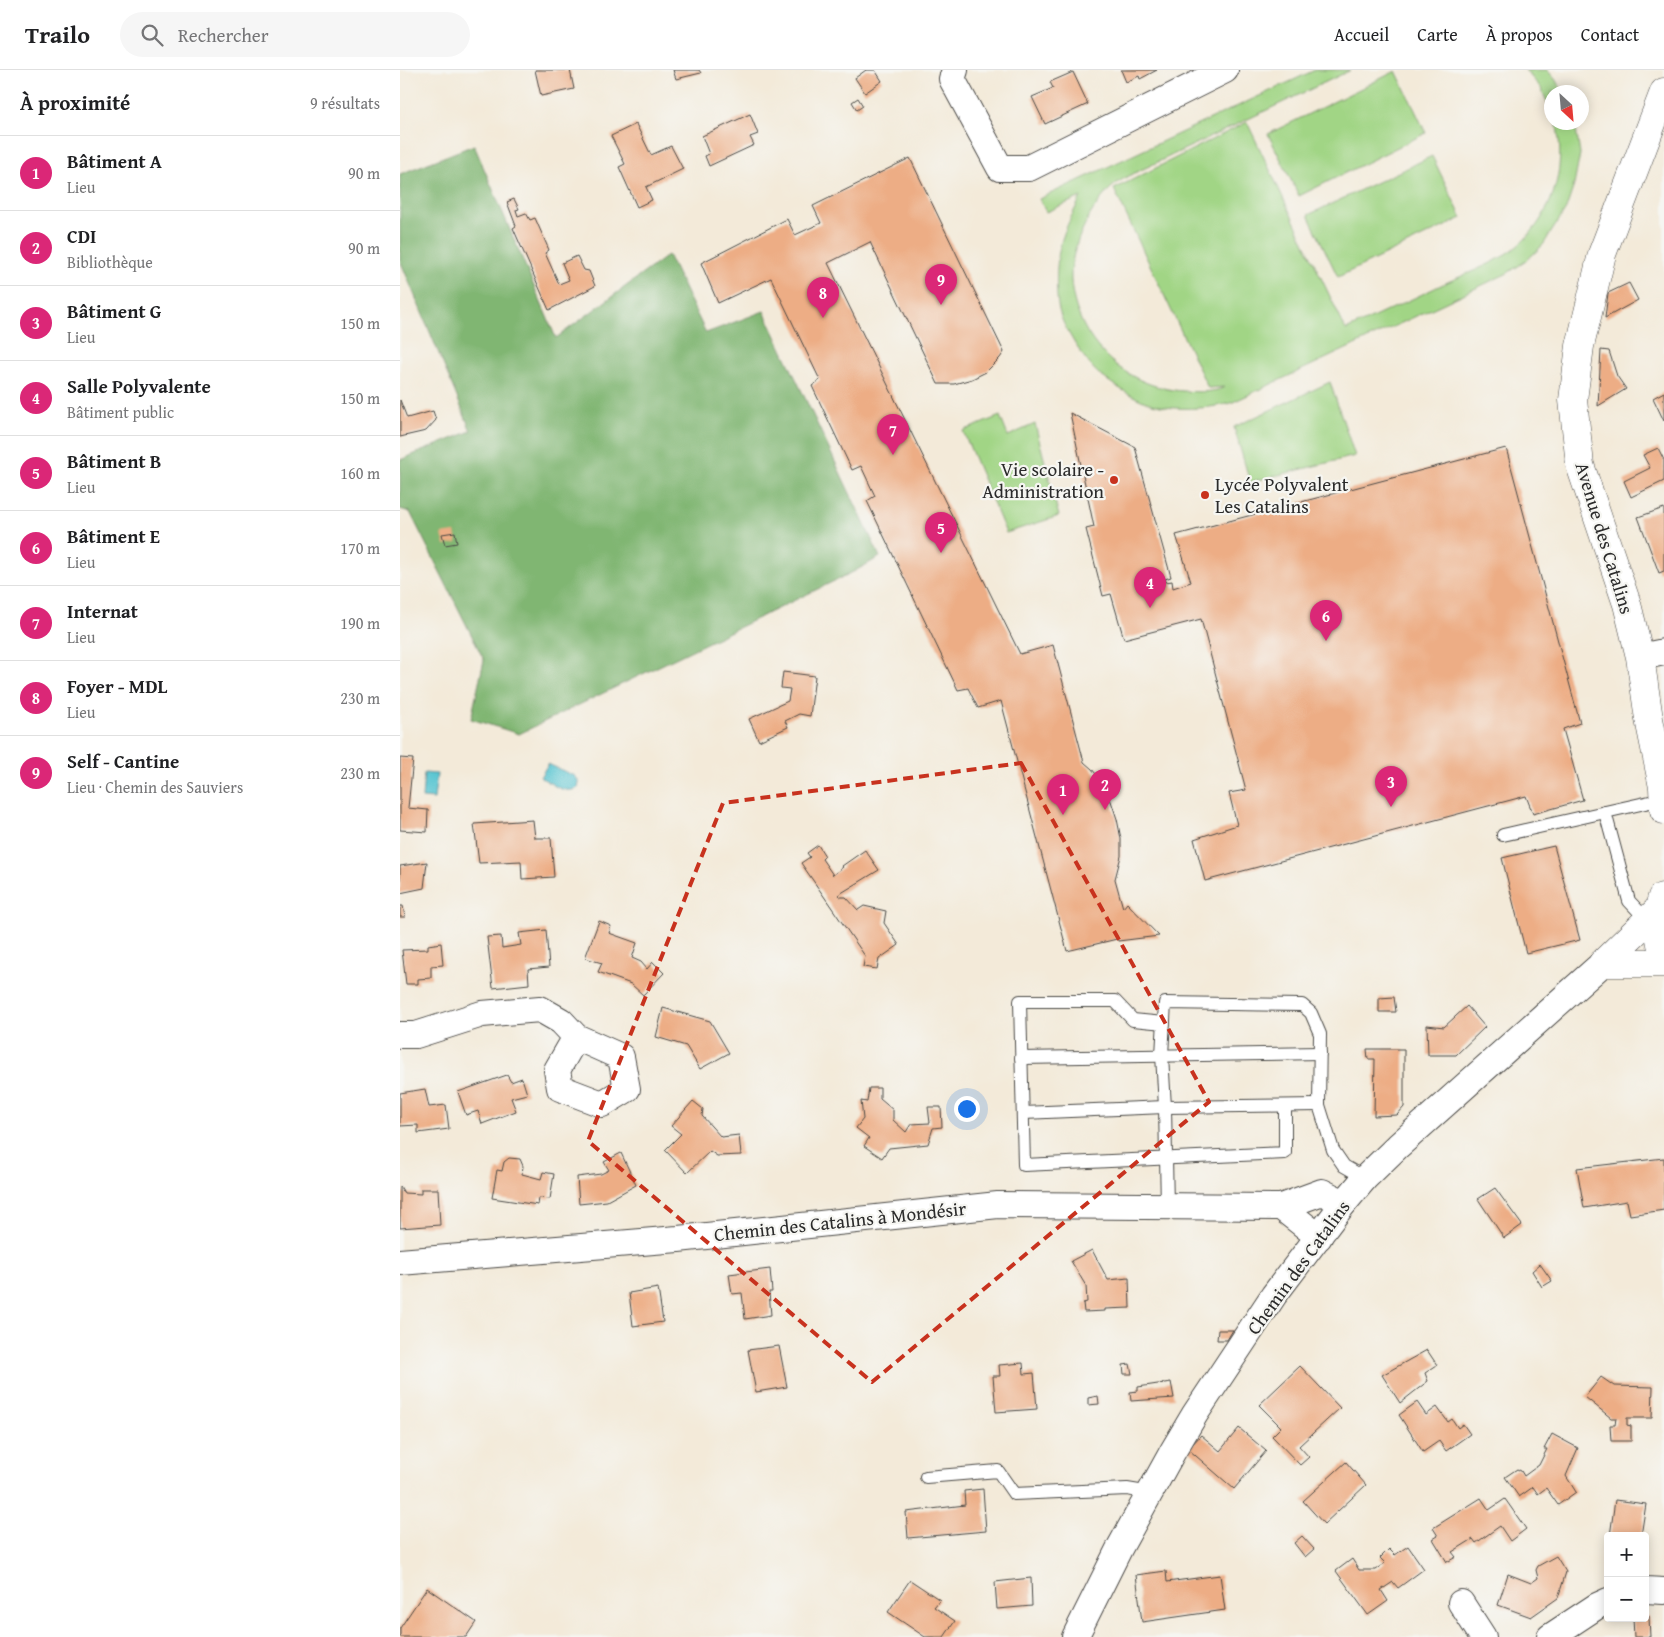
<!DOCTYPE html>
<html lang="fr">
<head>
<meta charset="utf-8">
<style>
  body { margin:0; font-family:"Gentium Book Plus",serif; background:#f6f6f6; color:#202124 }
  .controls { position:absolute; right:15px; bottom:15px; display:grid; overflow:hidden; border-radius:5px; box-shadow:0 2px 12px #0003 }
  .controls button { width:45px; height:45px; display:grid; place-items:center; padding:0; border:0; border-bottom:1px solid #e0e0e0; background:#fff; color:#202124; font:25px sans-serif }
  .compass { position:absolute; left:1144px; top:15px; width:45px; height:45px; border-radius:50%; background:#fff; box-shadow:0 2px 12px #0003; rotate:154deg }
  .you { position:absolute; left:566px; top:1038px; width:18px; height:18px; margin:-12px; border:4px solid #fff; border-radius:50%; background:#1a73e8; box-shadow:0 0 0 8px #1a73e833 }
  .badge { display:grid; place-items:center; width:32px; height:32px; border-radius:50%; background:#db2777; color:#fff; font-size:16px; font-weight:700 }
  .pin { position:absolute; translate:-50% -41px; filter:drop-shadow(0 1px 2px #0008) }
  .pin::after { content:''; position:absolute; top:26px; width:18px; height:15px; background:inherit; clip-path:polygon(0 0,100% 0,50% 100%) }
  .list { margin:0; padding:0; list-style:none }
  h2 { display:flex; justify-content:space-between; align-items:center; height:65px; margin:0; padding:0 20px; font-size:21px }
  h2 small { font-size:16px; font-weight:400; color:#757577 }
  .list li { display:grid; grid-template-columns:32px 1fr auto; gap:15px; align-items:center; box-sizing:border-box; height:75px; padding:0 20px; border-top:1px solid #e0e0e0 }
  .list b { display:block; font-size:19px; white-space:nowrap }
  .list p { margin:0; font-size:16px; white-space:nowrap; color:#757577 }
  .list em { font-size:16px; font-style:normal; color:#757577 }
  .icon { flex:none; width:28px; height:28px; fill:none; stroke:currentColor; stroke-width:2; stroke-linecap:round; stroke-linejoin:round }
  .map { position:relative; flex:none; width:1264px; height:1567px; overflow:hidden }
  header { display:flex; align-items:center; gap:30px; box-sizing:border-box; height:70px; padding:0 25px; background:#fff; border-bottom:1px solid #e0e0e0 }
  header strong { font-size:24px }
  nav { display:flex; gap:28px; margin-inline-start:auto; font-size:18px }
  .search { width:350px; height:45px; background:#f6f6f6; display:flex; align-items:center; gap:12px; box-sizing:border-box; padding:0 18px; border-radius:28px; color:#757577; font-size:19px }
  main { display:flex }
  aside { flex:1; background:#fff }
  .map>svg:first-child { display:block }
  .green { fill:#a1d585; stroke:#668058 }
  .forest { fill:#80b672; stroke:#56704e }
  .water { fill:#58c5d1; stroke:#42787e }
  .building { fill:#edad85 }
  .lines { fill:none; stroke-linecap:round; stroke-linejoin:round }
  .service-casing { stroke:#494845; stroke-width:14 }
  .minor-casing { stroke:#494845; stroke-width:28 }
  .tertiary-casing { stroke:#494845; stroke-width:29 }
  .service { stroke:#fff; stroke-width:12 }
  .minor { stroke:#fff; stroke-width:26 }
  .tertiary { stroke:#fff; stroke-width:28 }
  .marked { fill:none; stroke:#c8321e; stroke-width:4; stroke-dasharray:10 6; stroke-linejoin:round }
  .poi-dot { fill:#c8321e; stroke:#f6f6f2; stroke-width:2 }
  .labels { text-anchor:middle; stroke-width:4.5; stroke-linejoin:round; paint-order:stroke }
  .poi-label { font-size:19px; fill:#2b2b2b; stroke:#f6f6f2; text-anchor:end }
  .street-label { font-size:19px; fill:#2b2b2b; stroke:#f6f6f2 }
</style>
</head>
<body>
<header>
<strong>Trailo</strong>
<div class="search"><svg class="icon" aria-label="search" viewBox="0 0 24 24"><circle cx="10" cy="10" r="6"/><path d="M15 15l6 6"/></svg>Rechercher</div>
<nav><a>Accueil</a><a>Carte</a><a>À propos</a><a>Contact</a></nav>
</header>
<main>
<aside>
<h2>À proximité<small>9 résultats</small></h2>
<ul class="list">
<li><span class="badge">1</span><div><b>Bâtiment A</b><p>Lieu</p></div><em>90 m</em></li>
<li><span class="badge">2</span><div><b>CDI</b><p>Bibliothèque</p></div><em>90 m</em></li>
<li><span class="badge">3</span><div><b>Bâtiment G</b><p>Lieu</p></div><em>150 m</em></li>
<li><span class="badge">4</span><div><b>Salle Polyvalente</b><p>Bâtiment public</p></div><em>150 m</em></li>
<li><span class="badge">5</span><div><b>Bâtiment B</b><p>Lieu</p></div><em>160 m</em></li>
<li><span class="badge">6</span><div><b>Bâtiment E</b><p>Lieu</p></div><em>170 m</em></li>
<li><span class="badge">7</span><div><b>Internat</b><p>Lieu</p></div><em>190 m</em></li>
<li><span class="badge">8</span><div><b>Foyer - MDL</b><p>Lieu</p></div><em>230 m</em></li>
<li><span class="badge">9</span><div><b>Self - Cantine</b><p>Lieu · Chemin des Sauviers</p></div><em>230 m</em></li>
</ul>
</aside>
<div class="map">
<svg width="1264" height="1567" viewBox="0 0 1264 1567">
  <rect width="100%" height="100%" fill="#f6f6f2"/>
  <filter id="ink" filterUnits="userSpaceOnUse"><feTurbulence type="fractalNoise" baseFrequency=".02" numOctaves="2"/><feDisplacementMap in="SourceGraphic" scale="10" xChannelSelector="R" yChannelSelector="G"/><feConvolveMatrix kernelMatrix="1 2 1 2 8 2 1 2 1" color-interpolation-filters="sRGB"/></filter>
  <filter id="wash" filterUnits="userSpaceOnUse"><feTurbulence type="fractalNoise" baseFrequency=".0096" numOctaves="4" result="noise"/><feDisplacementMap in="SourceGraphic" scale="20" xChannelSelector="R" yChannelSelector="G"/><feGaussianBlur stdDeviation="1.12" result="paint"/><feColorMatrix in="noise" values="0 0 0 0 0 0 0 0 0 0 0 0 0 0 0 0 0 1.4 0 .05"/><feComposite in="paint" operator="in"/></filter>
  <g filter="url(#wash)">
    <rect width="100%" height="100%" fill="#f3ead9"/>
    <!-- green -->
    <g class="green">
      <path d="M915,0H951L741,100C733,104 724,108 717,113C706,121 697,134 690,145C679,164 670,188 671,210C675,270 725,318 784,321C797,322 813,323 825,317L808,318L714,119L847,52L946,260C977,246 1008,231 1039,216C1062,205 1090,196 1111,181C1151,152 1168,100 1156,53H1175L1180,84L1174,115L1166,139L1143,175L1126,191L1106,204L831,333C807,339 776,341 752,334C737,330 711,314 699,304C686,293 667,263 661,247C655,231 656,204 658,187C661,164 672,146 681,127L646,142L639,129Z"/>
      <polygon points="1125,0 1147,0 1155,9 1163,22 1152,22 1151,41 1141,18"/>
      <polygon points="996,1 1026,63 899,126 868,64"/>
      <polygon points="1032,86 1062,148 938,207 908,145"/>
      <polygon points="930,312 955,386 850,412 834,357"/>
      <polygon points="600,346 608,366 635,354 659,446 606,463 563,361"/>
    </g>
    <!-- forest -->
    <polygon class="forest" points="74,75 156,268 268,185 306,263 364,241 480,487 455,501 119,664 71,649 84,590 10,442 0,439 0,390 71,361 0,190 0,104"/>
    <!-- water -->
    <g class="water">
      <path d="M148,694L175,706L179,712L178,718C164,725 153,714 140,707Z"/>
      <polygon points="24,703 37,704 34,729 22,728"/>
    </g>
    <g id="blocks">
      <!-- building -->
      <g class="building">
        <polygon points="135,0 170,0 174,19 141,26"/>
        <polygon points="273,0 299,0 301,3 276,9"/>
        <polygon points="466,0 475,0 482,11 465,23 455,8"/>
        <polygon points="721,0 757,0 740,9 739,6 726,12"/>
        <polygon points="673,2 688,34 645,54 632,27 653,18 650,12"/>
        <polygon points="458,28 463,36 457,40 452,32"/>
        <polygon points="350,44 358,64 350,67 354,75 309,96 305,86 309,84 302,66"/>
        <polygon points="236,54 251,85 271,76 283,99 246,117 252,130 237,137 219,97 225,94 211,66"/>
        <polygon points="510,88 604,282 600,288 586,302 572,309 554,314 538,314 470,172 428,193 620,584 653,575 684,692 692,699 703,713 711,731 717,749 721,769 721,786 715,809 723,838 727,833 759,866 718,871 717,869 667,881 601,631 578,638 568,618 558,620 467,431 475,426 461,396 452,400 412,316 420,310 371,208 318,233 301,193 387,149 395,165 421,153 413,136"/>
        <polygon points="114,129 119,139 116,140 118,146 126,143 130,150 135,148 149,180 145,183 159,214 169,210 162,193 177,186 184,200 189,201 195,216 149,240 113,158 116,156 107,132"/>
        <polygon points="1229,213 1238,230 1205,248 1208,223"/>
        <polygon points="1201,280 1209,281 1217,306 1226,319 1198,336"/>
        <polygon points="1264,322 1264,351 1253,328"/>
        <polygon points="0,330 7,348 33,341 36,350 26,361 0,367"/>
        <polygon points="670,343 735,377 771,507 765,509 766,512 772,511 773,518 791,512 776,465 1106,378 1180,653 1163,659 1183,730 1133,744 1126,726 805,811 794,769 837,755 829,723 846,720 801,549 724,569 711,524 703,526 686,459 694,457"/>
        <polygon points="1258,378 1264,390 1264,411 1231,427 1224,411 1250,398 1243,385"/>
        <polygon points="1264,438 1264,501 1259,503 1238,447"/>
        <polygon points="55,462 57,473 45,475 42,464"/>
        <polygon points="383,602 415,606 410,646 399,644 385,651 388,657 359,671 349,649 388,631 390,619 381,618"/>
        <polygon points="0,688 13,689 8,738 28,740 27,762 0,760"/>
        <polygon points="133,750 135,768 151,768 154,807 122,809 121,791 79,793 74,754"/>
        <polygon points="418,775 425,786 422,789 433,805 443,797 442,796 465,780 479,800 438,825 441,827 446,827 458,840 464,836 486,841 484,853 499,875 479,889 477,899 463,897 465,886 401,793 410,787 407,783"/>
        <polygon points="1154,776 1180,870 1126,883 1102,788"/>
        <polygon points="27,792 24,818 0,823 0,796"/>
        <polygon points="0,836 3,836 5,847 0,847"/>
        <polygon points="199,851 211,856 209,863 237,873 232,888 241,892 247,899 253,892 264,903 243,925 231,914 198,902 202,893 185,888"/>
        <polygon points="146,860 149,897 128,899 129,914 93,918 87,867 101,866 102,878 121,875 119,863"/>
        <polygon points="41,873 43,895 31,896 31,908 18,909 18,914 6,914 2,880 28,879 28,875"/>
        <polygon points="994,927 996,942 979,942 979,928"/>
        <polygon points="1067,936 1085,957 1056,985 1028,985 1027,955 1044,957"/>
        <polygon points="263,938 310,951 329,983 300,999 286,976 256,967"/>
        <polygon points="967,979 1004,979 1004,1037 997,1045 974,1046 975,989 968,989"/>
        <polygon points="107,1005 111,1012 122,1008 127,1024 111,1028 116,1041 82,1054 78,1041 66,1045 58,1022"/>
        <polygon points="469,1018 480,1018 480,1029 493,1040 493,1050 506,1062 511,1054 530,1053 528,1037 541,1037 542,1057 533,1058 528,1074 489,1078 482,1088 464,1076 469,1068 456,1058 463,1049 461,1031 467,1032"/>
        <polygon points="25,1019 29,1037 46,1035 49,1059 18,1063 18,1055 0,1056 0,1023"/>
        <polygon points="293,1031 303,1039 302,1046 321,1067 339,1065 341,1085 317,1086 310,1081 287,1103 265,1080 281,1064 271,1056"/>
        <polygon points="221,1083 236,1115 207,1131 179,1134 177,1107 201,1104 209,1100 204,1092"/>
        <polygon points="109,1088 120,1089 123,1096 122,1104 141,1109 143,1102 154,1104 150,1129 139,1128 138,1135 92,1128 97,1100 102,1101 104,1092"/>
        <polygon points="1264,1088 1264,1140 1230,1145 1227,1131 1184,1138 1177,1098"/>
        <polygon points="0,1116 4,1123 21,1124 21,1119 38,1119 40,1155 0,1158"/>
        <polygon points="1095,1118 1122,1155 1104,1168 1078,1129"/>
        <polygon points="692,1180 708,1210 729,1208 730,1238 705,1239 705,1241 684,1242 683,1233 687,1232 686,1216 671,1191"/>
        <polygon points="1140,1194 1152,1211 1142,1217 1132,1201"/>
        <polygon points="370,1199 372,1222 369,1222 371,1245 345,1249 342,1223 332,1224 329,1204"/>
        <polygon points="258,1218 263,1252 233,1256 229,1223"/>
        <polygon points="818,1260 833,1260 827,1270 817,1270"/>
        <polygon points="379,1276 387,1317 356,1322 348,1280"/>
        <polygon points="1027,1280 1037,1295 1025,1303 1028,1311 1000,1333 982,1305"/>
        <polygon points="623,1293 624,1304 634,1303 637,1339 596,1342 593,1306 600,1306 599,1295"/>
        <polygon points="730,1294 732,1304 724,1304 723,1295"/>
        <polygon points="900,1296 940,1338 899,1376 909,1387 900,1395 872,1366 881,1357 859,1335"/>
        <polygon points="1201,1307 1214,1316 1253,1317 1252,1348 1227,1348 1227,1355 1231,1356 1231,1371 1211,1371 1210,1355 1215,1355 1216,1348 1211,1348 1185,1327"/>
        <polygon points="771,1312 774,1328 731,1331 730,1322 738,1321 738,1317"/>
        <polygon points="698,1326 699,1334 688,1335 688,1328"/>
        <polygon points="1017,1332 1026,1345 1037,1337 1048,1352 1052,1349 1058,1358 1063,1354 1070,1364 1046,1381 1039,1371 1023,1382 999,1345"/>
        <polygon points="839,1358 866,1381 834,1419 788,1379 801,1365 820,1381"/>
        <polygon points="1152,1364 1178,1378 1166,1406 1176,1422 1158,1435 1146,1418 1138,1424 1133,1417 1119,1427 1105,1407 1117,1399 1121,1401 1124,1406 1139,1395 1147,1379 1144,1379"/>
        <polygon points="946,1392 966,1415 924,1454 903,1431"/>
        <polygon points="583,1419 586,1461 508,1468 506,1442 565,1435 564,1421"/>
        <polygon points="1081,1428 1089,1440 1105,1429 1126,1459 1110,1471 1100,1456 1076,1473 1073,1469 1052,1482 1056,1487 1047,1492 1033,1469 1038,1466 1033,1458"/>
        <polygon points="1215,1430 1246,1434 1241,1466 1210,1466"/>
        <polygon points="902,1466 914,1479 905,1487 894,1473"/>
        <polygon points="1008,1476 1024,1499 998,1518 993,1512 981,1520 988,1531 968,1545 936,1501 952,1489 959,1500 975,1500 985,1493 980,1488 989,1479 995,1485"/>
        <polygon points="1156,1486 1166,1502 1158,1528 1131,1547 1098,1535 1108,1504 1131,1513 1138,1508 1136,1500 1138,1496"/>
        <polygon points="766,1501 767,1512 820,1505 825,1540 742,1552 736,1505"/>
        <polygon points="631,1508 632,1536 597,1539 595,1512"/>
        <polygon points="510,1510 540,1530 534,1537 555,1551 544,1567 525,1567 488,1542"/>
        <polygon points="27,1518 76,1552 66,1567 0,1567 0,1558"/>
        <polygon points="1245,1546 1249,1546 1250,1567 1234,1567 1233,1548 1245,1548"/>
      </g>
    </g>
  </g>
  <g filter="url(#ink)">
    <use href="#blocks" fill-opacity="0" stroke="#494845" stroke-width="1"/>
    <g class="lines">
      <!-- service casing -->
      <g class="service-casing">
        <g id="service">
          <polyline points="1205,742 1229,831 1247,850"/>
          <polyline points="1103,765 1263,729"/>
          <polyline points="764,953 733,950 715,931 620,931 624,1095 885,1083 885,1036"/>
          <polyline points="621,988 920,983"/>
          <polyline points="623,1043 765,1037 919,1035"/>
          <polyline points="767,1136 765,1037 762,985 765,933 902,935 911,943 920,964 919,1035 933,1080 944,1096 965,1108"/>
          <polyline points="526,1407 598,1401 614,1424 727,1419 751,1423"/>
        </g>
      </g>
      <!-- minor casing -->
      <g class="minor-casing">
        <g id="minor">
          <polyline points="555,0 552,9 600,98 629,98 825,0"/>
          <polyline points="1240,587 1264,582"/>
          <polyline points="0,965 16,965 82,944 140,939 161,951 176,967 221,987 227,1019 202,1034 160,1018 157,1000 176,967"/>
          <polyline points="881,1137 919,1167"/>
          <polyline points="0,1192 278,1169 598,1135 881,1137 922,1122 944,1133"/>
          <polyline points="1245,1520 1264,1521"/>
          <polyline points="1061,1533 1083,1567"/>
          <polyline points="675,1567 720,1477 773,1381 795,1344 874,1225 944,1133 965,1108 998,1076 1203,893"/>
          <polyline points="1150,1567 1197,1536 1208,1531"/>
        </g>
      </g>
      <!-- tertiary casing -->
      <g class="tertiary-casing">
        <g id="tertiary">
          <polyline points="1264,22 1202,184 1180,276 1173,330 1180,395 1227,534 1240,587 1249,649 1263,717 1264,740"/>
          <path d="M1262,827C1256,846 1258,866 1264,885"/>
          <polyline points="1203,893 1259,839"/>
          <polyline points="1203,893 1264,893"/>
        </g>
      </g>
      <!-- service -->
      <use href="#service" class="service"/>
      <!-- minor -->
      <use href="#minor" class="minor"/>
      <!-- tertiary -->
      <use href="#tertiary" class="tertiary"/>
    </g>
  </g>
  <!-- marked area -->
  <path class="marked" d="M621,693L809,1032L472,1312L188,1071L323,733Z"/>
  <!-- markers -->
  <g class="poi-dot">
    <circle cx="714" cy="410" r="5"/>
    <circle cx="805" cy="425" r="5"/>
  </g>
  <g class="labels">
    <!-- poi labels -->
    <g class="poi-label">
      <text x="704" y="406">Vie scolaire -<tspan x="704" dy="22">Administration</tspan></text>
      <text x="815" y="421" text-anchor="start">Lycée Polyvalent<tspan x="815" dy="22">Les Catalins</tspan></text>
    </g>
    <!-- street labels -->
    <g class="street-label">
      <text transform="translate(1205 468) rotate(73)" y="7">Avenue des Catalins</text>
      <text transform="translate(440 1151) rotate(-6)" y="7">Chemin des Catalins à Mondésir</text>
      <text transform="translate(898 1197) rotate(-54)" y="7">Chemin des Catalins</text>
    </g>
  </g>
</svg>
<div class="controls">
<button>+</button>
<button>−</button>
</div>
<svg class="compass" viewBox="-18 -18 36 36"><path d="M0-13l5 13h-10z" fill="#e53935"/><path d="M0 13l5-13h-10z" fill="#757577"/></svg>
<div class="you"></div>
<div class="pin badge" style="left:663px;top:745px">1</div>
<div class="pin badge" style="left:705px;top:740px">2</div>
<div class="pin badge" style="left:991px;top:737px">3</div>
<div class="pin badge" style="left:750px;top:538px">4</div>
<div class="pin badge" style="left:541px;top:483px">5</div>
<div class="pin badge" style="left:926px;top:571px">6</div>
<div class="pin badge" style="left:493px;top:385px">7</div>
<div class="pin badge" style="left:423px;top:248px">8</div>
<div class="pin badge" style="left:541px;top:235px">9</div>
</div>
</main>
</body>
</html>
